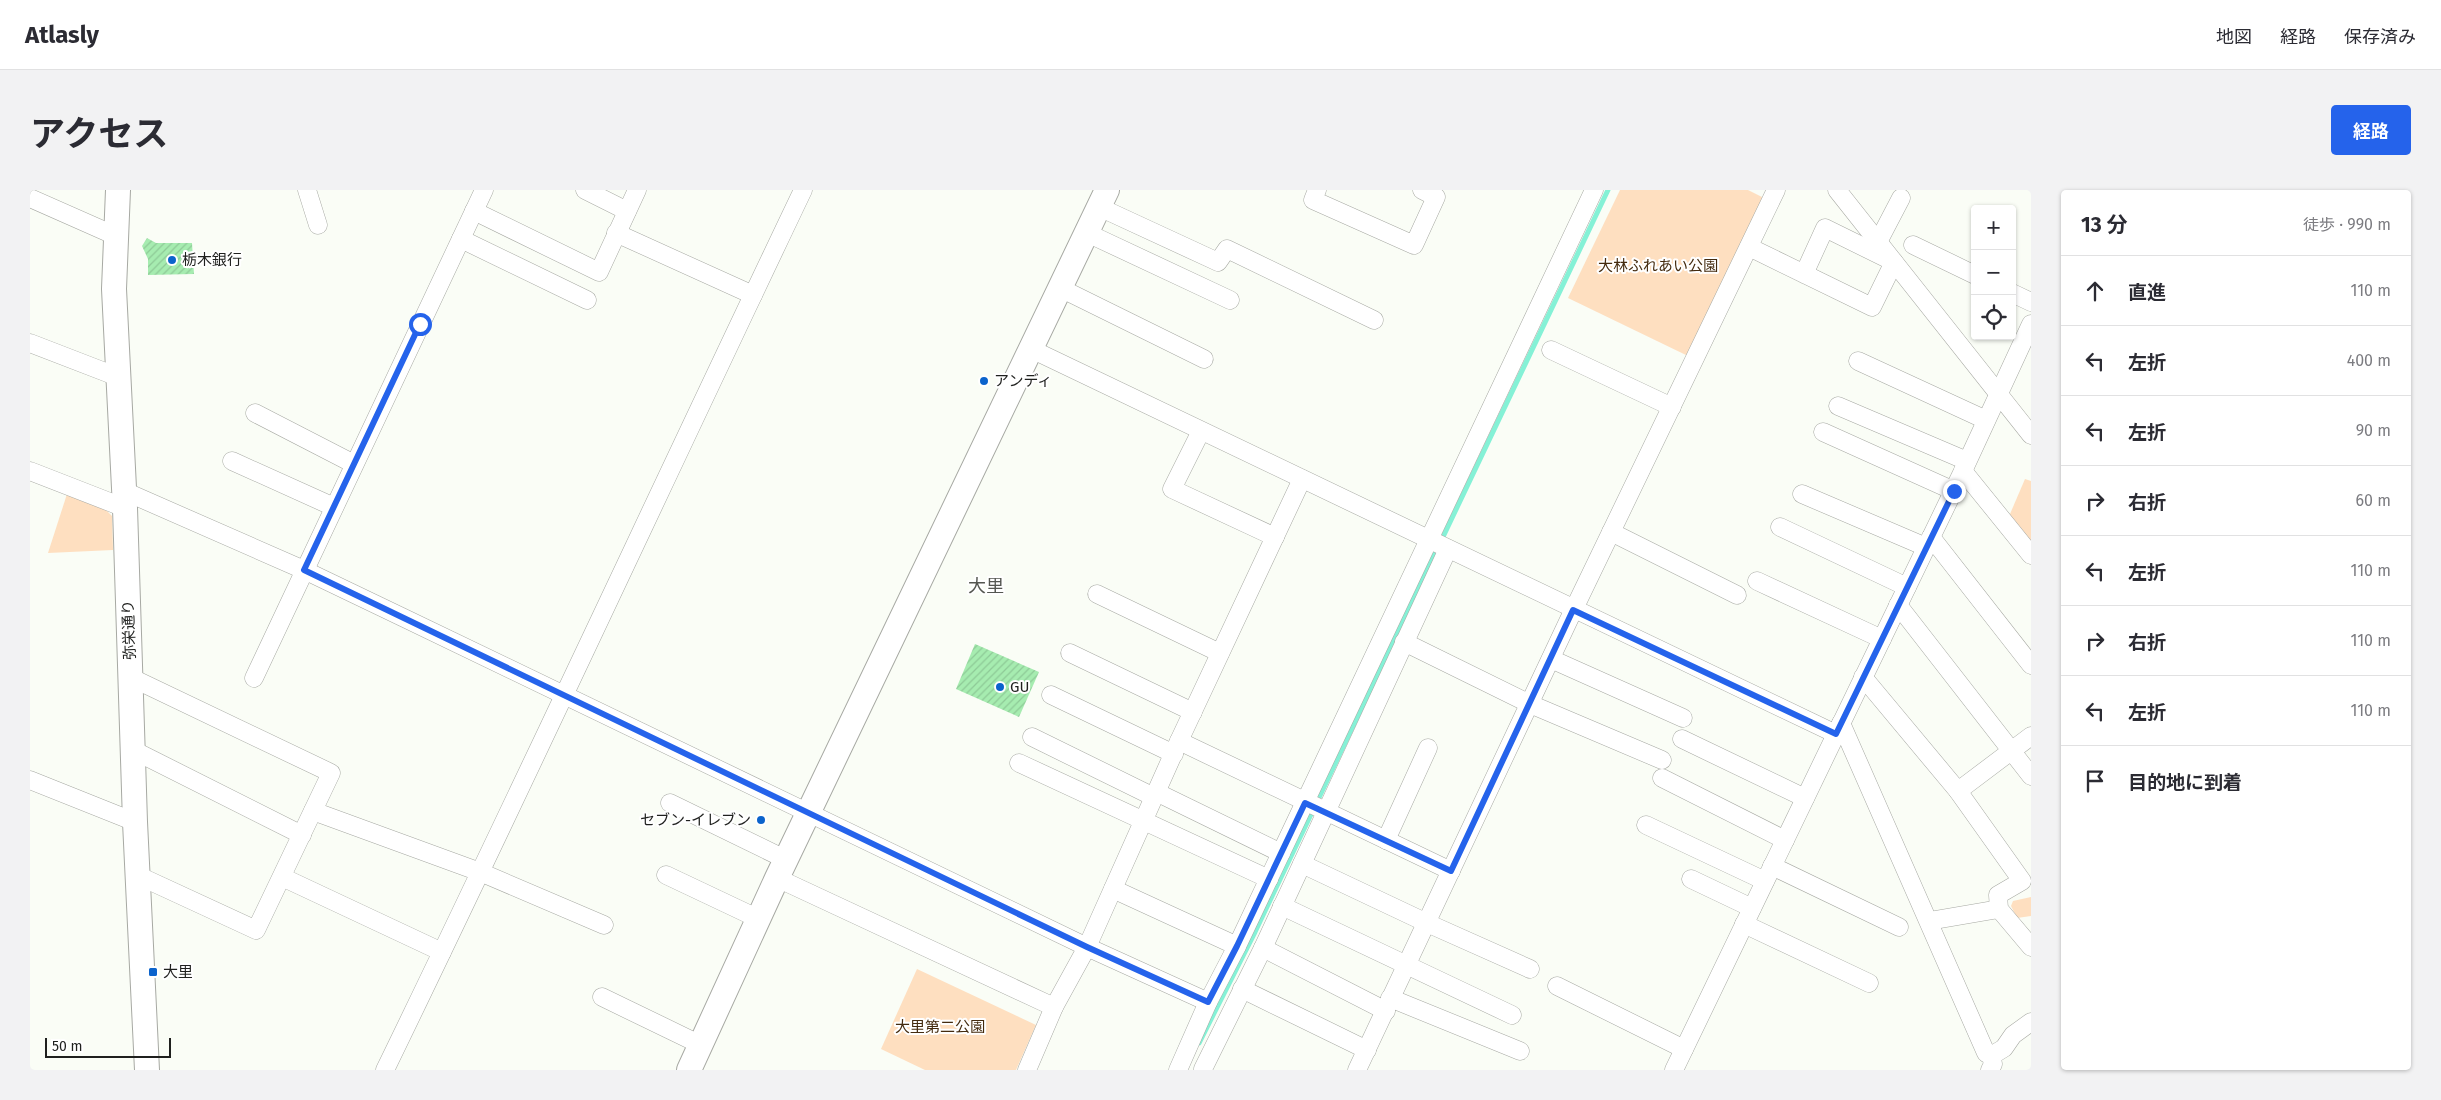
<!DOCTYPE html>
<html lang="ja">
<head>
<meta charset="utf-8">
<style>
  body { margin:0; font-family:"Fira Sans","Noto Sans JP",sans-serif; background:#f2f2f3; color:#2b2b33 }
  .controls { position:absolute; right:15px; top:15px; display:grid; overflow:hidden; border-radius:5px; box-shadow:0 1px 4px #0004 }
  .controls button { width:45px; height:45px; display:grid; place-items:center; padding:0; border:0; border-bottom:1px solid #e1e1e2; background:#fff; color:#2b2b33; font:25px sans-serif }
  .scale { position:absolute; left:15px; bottom:12px; width:126px; box-sizing:border-box; padding-left:5px; border:2px solid #1f201e; border-top:0; font-size:14px; line-height:18px; white-space:nowrap; color:#1f201e; -webkit-text-stroke:4px #fff; paint-order:stroke }
  .stop { position:absolute; width:15px; height:15px; margin:-11px; border:4px solid #2563eb; border-radius:50%; background:#fff }
  .stop.end { background:#2563eb; border-color:#fff; box-shadow:0 1px 5px #0008 }
  .list { margin:0; padding:0; list-style:none }
  h2 { display:flex; justify-content:space-between; align-items:center; height:65px; margin:0; padding:0 20px; font-size:21px }
  h2 small { font-size:16px; font-weight:400; color:#7c7c81 }
  .list li { display:grid; grid-template-columns:32px 1fr auto; gap:15px; align-items:center; box-sizing:border-box; height:70px; padding:0 20px; border-top:1px solid #e1e1e2 }
  .list b { display:block; font-size:19px; white-space:nowrap }
  .list em { font-size:16px; font-style:normal; color:#7c7c81 }
  .icon { flex:none; width:28px; height:28px; fill:none; stroke:currentColor; stroke-width:2; stroke-linecap:round; stroke-linejoin:round }
  .map { position:relative; flex:none; width:2001px; height:880px; overflow:hidden; border-radius:5px }
  header { display:flex; align-items:center; gap:30px; box-sizing:border-box; height:70px; padding:0 25px; background:#fff; border-bottom:1px solid #e1e1e2 }
  header strong { font-size:24px }
  nav { display:flex; gap:28px; margin-inline-start:auto; font-size:18px }
  .intro { display:flex; align-items:center; justify-content:space-between; box-sizing:border-box; height:120px; padding:0 30px }
  h1 { margin:0; font-size:35px }
  .button { padding:12px 22px; border-radius:5px; background:#2563eb; color:#fff; font-size:18px; font-weight:700 }
  main { display:flex; gap:30px; padding:0 30px }
  aside { flex:1; background:#fff; border-radius:5px; box-shadow:0 1px 4px #0004 }
  .map>svg:first-child { display:block }
  .park { fill:#fedfc0 }
  .lines { fill:none; stroke-linecap:round; stroke-linejoin:round }
  .stream { stroke:#85f1d6; stroke-width:5 }
  .building { fill:url(#building-hatch) }
  .street-casing { stroke:#a7a9a3; stroke-width:19 }
  .secondary-casing { stroke:#a7a9a3; stroke-width:26 }
  .street { stroke:#fff; stroke-width:18 }
  .secondary { stroke:#fff; stroke-width:24 }
  .route { stroke:#2563eb; stroke-width:6 }
  .poi-dot { fill:#0b63cc; stroke:#fff; stroke-width:2 }
  .labels { text-anchor:middle; stroke-width:4; stroke-linejoin:round; paint-order:stroke }
  .poi-label { font-size:15px; fill:#1f201e; stroke:#fff; text-anchor:start }
  .park-label { font-size:15px; fill:#442b0f; stroke:#fff }
  .street-label { font-size:15px; fill:#1f201e; stroke:#fff }
  .quarter-label { font-size:18px; fill:#545651; stroke:#fff }
</style>
</head>
<body>
<header>
<strong>Atlasly</strong>
<nav><a>地図</a><a>経路</a><a>保存済み</a></nav>
</header>
<div class="intro"><h1>アクセス</h1><a class="button">経路</a></div>
<main>
<div class="map">
<svg width="2001" height="880" viewBox="0 0 2001 880">
  <defs>
    <pattern id="building-hatch" width="6" height="6" patternUnits="userSpaceOnUse" patternTransform="scale(1.25)"><rect width="6" height="6" fill="#a6ecb0"/><path d="M-1 1l2-2M0 6l6-6M5 7l2-2" fill="none" stroke="#8eca97"/></pattern>
  </defs>
  <rect width="100%" height="100%" fill="#fafdf6"/>
  <!-- park -->
  <g class="park">
    <polygon points="1590,0 1718,0 1734,8 1658,166 1538,108"/>
    <polygon points="1995,289 2001,291 2001,361 1977,331"/>
    <polygon points="37,304 72,316 82,326 83,360 18,363"/>
    <polygon points="2001,707 2001,726 1987,728 1981,716 1983,711"/>
    <polygon points="887,779 1006,835 986,880 895,880 851,859"/>
  </g>
  <g class="lines">
    <!-- stream -->
    <polyline class="stream" points="1169,853 1225,742 1578,0"/>
  </g>
  <!-- building -->
  <g class="building">
    <polygon points="117,48 126,53 162,53 164,84 118,85 118,69 112,56"/>
    <polygon points="945,454 1009,482 989,527 926,499"/>
  </g>
  <g class="lines">
    <!-- street casing -->
    <g class="street-casing">
      <g id="street">
        <polyline points="277,0 288,35"/>
        <polyline points="555,0 597,21"/>
        <polyline points="1287,0 1283,10 1384,55 1406,7 1392,0"/>
        <polyline points="1807,0 2001,245"/>
        <polyline points="0,8 86,46"/>
        <polyline points="1069,17 1188,72 1197,59 1344,130"/>
        <polyline points="444,21 569,82 607,0"/>
        <polyline points="586,43 723,105"/>
        <polyline points="1057,43 1200,110"/>
        <polyline points="431,49 557,110"/>
        <polyline points="1848,52 1871,8"/>
        <polyline points="1883,55 1945,85"/>
        <polyline points="1719,57 1842,117 1864,72 1795,38 1774,84"/>
        <polyline points="1030,98 1174,169"/>
        <polyline points="1982,103 2001,112"/>
        <polyline points="0,153 88,187"/>
        <polyline points="1001,159 1806,544"/>
        <polyline points="1521,160 1642,217"/>
        <polyline points="1828,171 1956,230"/>
        <polyline points="1808,216 1937,271"/>
        <polyline points="225,223 324,274"/>
        <polyline points="1171,241 1142,299 1245,347"/>
        <polyline points="1793,242 1924,301"/>
        <polyline points="202,271 304,317"/>
        <polyline points="0,281 95,318"/>
        <polyline points="1933,281 2001,365"/>
        <polyline points="94,301 274,380 372,427 1057,757 1178,812"/>
        <polyline points="1772,304 1896,357"/>
        <polyline points="1750,337 1877,397"/>
        <polyline points="1581,342 1707,405"/>
        <polyline points="1901,347 2001,475"/>
        <polyline points="1727,391 1852,449"/>
        <polyline points="1067,404 1190,463"/>
        <polyline points="1868,415 2001,586"/>
        <polyline points="1374,452 1500,514 1632,570"/>
        <polyline points="1040,463 1163,522"/>
        <polyline points="1521,469 1653,528"/>
        <polyline points="100,487 301,583 226,740 107,685"/>
        <polyline points="1833,487 1928,601 1992,691 1968,705 1969,719 2001,757"/>
        <polyline points="224,488 454,0"/>
        <polyline points="1021,505 1144,564"/>
        <polyline points="1811,533 1956,863 1961,866 1963,874 1960,880"/>
        <polyline points="1002,547 1124,607"/>
        <polyline points="1652,549 1775,608"/>
        <polyline points="1149,551 1421,681"/>
        <polyline points="103,560 272,645"/>
        <polyline points="989,573 1239,689"/>
        <polyline points="1632,588 1755,650"/>
        <polyline points="0,590 105,632"/>
        <polyline points="1928,601 2001,546"/>
        <polyline points="1126,602 1251,663"/>
        <polyline points="640,613 757,670"/>
        <polyline points="283,621 450,682 574,735"/>
        <polyline points="1616,635 1735,691"/>
        <polyline points="1356,650 1398,558"/>
        <polyline points="1272,674 1397,733 1500,779"/>
        <polyline points="1742,676 1869,737"/>
        <polyline points="636,685 729,729"/>
        <polyline points="252,687 412,762"/>
        <polyline points="747,688 1024,817"/>
        <polyline points="1661,689 1722,718"/>
        <polyline points="1083,699 1207,756"/>
        <polyline points="1252,716 1482,825"/>
        <polyline points="1899,731 1969,719"/>
        <polyline points="1714,734 1839,793"/>
        <polyline points="1233,758 1356,821"/>
        <polyline points="1527,796 1654,859"/>
        <polyline points="1212,799 1337,860"/>
        <polyline points="572,807 671,855"/>
        <polyline points="1360,808 1490,861"/>
        <polyline points="1961,866 1974,858 1983,845 2001,832"/>
        <polyline points="1173,879 1233,758 1418,359"/>
        <path d="M355,880C497,588 633,293 773,0"/>
        <polyline points="997,880 1024,817 1057,757 1149,551 1272,289"/>
        <polyline points="1148,880 1178,812 1207,756 1564,0"/>
        <polyline points="1327,880 1543,421 1746,0"/>
        <polyline points="1644,880 1933,281 2001,134"/>
      </g>
    </g>
    <!-- secondary casing -->
    <g class="secondary-casing">
      <g id="secondary">
        <polyline points="88,0 84,99 95,318 105,632 117,880"/>
        <polyline points="659,880 747,688 1077,0"/>
      </g>
    </g>
    <!-- street -->
    <use href="#street" class="street"/>
    <!-- secondary -->
    <use href="#secondary" class="secondary"/>
  </g>
  <g class="lines">
    <!-- route -->
    <polyline class="route" points="390,134 274,380 1057,757 1178,812 1207,756 1275,613 1421,681 1543,420 1806,544 1924,301"/>
  </g>
  <!-- markers -->
  <g class="poi-dot">
    <circle cx="142" cy="70" r="5"/>
    <circle cx="954" cy="191" r="5"/>
    <circle cx="970" cy="497" r="5"/>
    <circle cx="731" cy="630" r="5"/>
    <rect x="118" y="777" width="10" height="10" rx="2.5"/>
  </g>
  <g class="labels">
    <!-- poi labels -->
    <g class="poi-label">
      <text x="152" y="75">栃木銀行</text>
      <text x="964" y="196">アンディ</text>
      <text x="980" y="502">GU</text>
      <text x="721" y="635" text-anchor="end">セブン-イレブン</text>
      <text x="133" y="787">大里</text>
    </g>
    <!-- park labels -->
    <g class="park-label">
      <text x="1628" y="81">大林ふれあい公園</text>
      <text x="910" y="842">大里第二公園</text>
    </g>
    <!-- street labels -->
    <g class="street-label">
      <text transform="translate(99 440) rotate(-92)" y="5">弥栄通り</text>
    </g>
    <!-- quarter labels -->
    <g class="quarter-label">
      <text x="956" y="402">大里</text>
    </g>
  </g>
</svg>
<div class="controls">
<button>+</button>
<button>−</button>
<button><svg class="icon" aria-label="locate" viewBox="0 0 24 24"><circle cx="12" cy="12" r="6"/><path d="M12 2v4M12 18v4M2 12h4M18 12h4"/></svg></button>
</div>
<div class="scale">50 m</div>
<div class="stop" style="left:390px;top:134px"></div>
<div class="stop end" style="left:1924px;top:301px"></div>
</div>
<aside>
<h2>13 分<small>徒歩 · 990 m</small></h2>
<ul class="list">
<li><svg class="icon" aria-label="ahead" viewBox="0 0 24 24"><path d="M12 20V5M6 11l6-6 6 6"/></svg><div><b>直進</b></div><em>110 m</em></li>
<li><svg class="icon" aria-label="left" viewBox="0 0 24 24"><path d="M17 20v-9H6M10 6l-5 5 5 5"/></svg><div><b>左折</b></div><em>400 m</em></li>
<li><svg class="icon" aria-label="left" viewBox="0 0 24 24"><path d="M17 20v-9H6M10 6l-5 5 5 5"/></svg><div><b>左折</b></div><em>90 m</em></li>
<li><svg class="icon" aria-label="right" viewBox="0 0 24 24"><path d="M7 20v-9h11M14 6l5 5-5 5"/></svg><div><b>右折</b></div><em>60 m</em></li>
<li><svg class="icon" aria-label="left" viewBox="0 0 24 24"><path d="M17 20v-9H6M10 6l-5 5 5 5"/></svg><div><b>左折</b></div><em>110 m</em></li>
<li><svg class="icon" aria-label="right" viewBox="0 0 24 24"><path d="M7 20v-9h11M14 6l5 5-5 5"/></svg><div><b>右折</b></div><em>110 m</em></li>
<li><svg class="icon" aria-label="left" viewBox="0 0 24 24"><path d="M17 20v-9H6M10 6l-5 5 5 5"/></svg><div><b>左折</b></div><em>110 m</em></li>
<li><svg class="icon" aria-label="arrive" viewBox="0 0 24 24"><path d="M6 21V4h12l-3 4 3 4H6"/></svg><div><b>目的地に到着</b></div></li>
</ul>
</aside>
</main>
</body>
</html>
